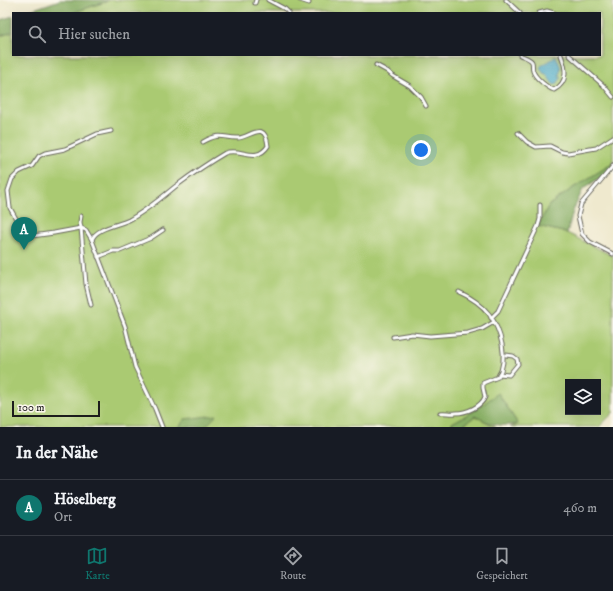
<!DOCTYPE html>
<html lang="de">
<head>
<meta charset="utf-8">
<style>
  body { margin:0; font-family:"IM FELL DW Pica",serif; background:#242831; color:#f1f3f6 }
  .controls { position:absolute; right:12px; bottom:12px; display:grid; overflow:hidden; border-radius:0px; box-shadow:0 4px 16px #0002 }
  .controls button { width:36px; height:36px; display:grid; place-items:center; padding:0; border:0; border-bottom:1px solid #363941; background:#171b24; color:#f1f3f6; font:20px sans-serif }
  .scale { position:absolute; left:12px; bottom:10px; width:88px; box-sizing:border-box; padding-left:4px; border:2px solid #1c1c1c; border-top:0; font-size:11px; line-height:14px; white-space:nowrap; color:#1c1c1c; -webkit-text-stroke:3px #fbf7ec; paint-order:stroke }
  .you { position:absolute; left:421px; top:150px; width:14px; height:14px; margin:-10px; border:3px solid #fff; border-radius:50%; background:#1a73e8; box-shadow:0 0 0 6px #1a73e833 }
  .badge { display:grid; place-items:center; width:26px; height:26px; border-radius:50%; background:#0f766e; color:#fff; font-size:13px; font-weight:700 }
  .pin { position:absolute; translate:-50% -33px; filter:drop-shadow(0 1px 2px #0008) }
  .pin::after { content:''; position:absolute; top:21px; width:14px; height:12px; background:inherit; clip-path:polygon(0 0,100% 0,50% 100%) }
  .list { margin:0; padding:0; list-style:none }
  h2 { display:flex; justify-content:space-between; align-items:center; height:52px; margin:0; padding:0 16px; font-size:17px }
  h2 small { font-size:13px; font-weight:400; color:#9ea1a6 }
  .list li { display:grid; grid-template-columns:26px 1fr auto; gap:12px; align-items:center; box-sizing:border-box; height:56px; padding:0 16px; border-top:1px solid #363941 }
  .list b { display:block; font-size:15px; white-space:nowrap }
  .list p { margin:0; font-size:13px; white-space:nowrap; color:#9ea1a6 }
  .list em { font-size:13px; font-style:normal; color:#9ea1a6 }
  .icon { flex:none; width:22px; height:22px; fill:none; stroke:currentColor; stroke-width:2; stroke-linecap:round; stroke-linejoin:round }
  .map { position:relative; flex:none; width:613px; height:427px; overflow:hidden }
  .search { position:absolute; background:#171b24; box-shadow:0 4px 16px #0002; left:12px; right:12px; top:12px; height:44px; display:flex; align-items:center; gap:10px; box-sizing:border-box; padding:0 14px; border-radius:0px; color:#9ea1a6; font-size:15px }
  .sheet { height:108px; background:#171b24 }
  nav { display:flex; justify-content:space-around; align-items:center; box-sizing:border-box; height:56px; border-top:1px solid #363941; background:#171b24; font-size:11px; color:#9ea1a6 }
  nav a { display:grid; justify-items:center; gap:2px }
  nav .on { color:#0f766e }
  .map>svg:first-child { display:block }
  .green { fill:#aaca72; stroke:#637347; fill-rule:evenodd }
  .forest { fill:#87ae64; stroke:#526540 }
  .water { fill:#46a8c5; stroke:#316270 }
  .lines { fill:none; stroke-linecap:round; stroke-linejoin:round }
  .lane-casing { stroke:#66645a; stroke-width:5 }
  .lane { stroke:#fff; stroke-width:3 }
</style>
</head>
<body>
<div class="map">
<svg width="613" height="427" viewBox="0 0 613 427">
  <rect width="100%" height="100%" fill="#fbf7ec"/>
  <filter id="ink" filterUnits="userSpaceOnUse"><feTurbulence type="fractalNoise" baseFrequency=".025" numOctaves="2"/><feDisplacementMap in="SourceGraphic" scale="8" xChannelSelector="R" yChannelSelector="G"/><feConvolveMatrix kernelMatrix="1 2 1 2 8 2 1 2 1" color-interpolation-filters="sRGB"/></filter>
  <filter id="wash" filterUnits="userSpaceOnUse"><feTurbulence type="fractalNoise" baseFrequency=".012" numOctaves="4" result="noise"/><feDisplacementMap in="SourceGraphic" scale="16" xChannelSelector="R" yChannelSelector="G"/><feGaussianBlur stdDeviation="0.9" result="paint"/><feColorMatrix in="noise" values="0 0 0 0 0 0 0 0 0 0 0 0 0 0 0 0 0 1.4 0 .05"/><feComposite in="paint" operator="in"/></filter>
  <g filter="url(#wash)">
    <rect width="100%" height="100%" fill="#efe9ce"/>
    <!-- green -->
    <g class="green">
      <path d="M109,0H613V163L573,188L549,205L538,226L567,233L613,256V413L599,427H510L518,424L498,394L474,411L452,423V427H0V36L13,32V55H600V13H71L108,1ZM568,382H598V412H568Z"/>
      <polygon points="475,416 496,427 461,427"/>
    </g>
    <!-- forest -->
    <g class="forest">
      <polygon points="60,0 109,0 108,1 72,13 22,13"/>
      <polygon points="13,16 13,32 0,36 0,20"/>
      <polygon points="613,163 613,169 583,189 573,211 567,233 538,226 549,205 573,188"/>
      <path d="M498,393L518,424C498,427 492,425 475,416L461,427H452V423L474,411Z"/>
      <polygon points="217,415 205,427 179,427 185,419"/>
    </g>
    <!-- water -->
    <path class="water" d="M556,56L561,68L559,75L561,78L557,84L554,85L552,83L546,74L543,73L540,67C543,64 552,60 556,56Z"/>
  </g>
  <g filter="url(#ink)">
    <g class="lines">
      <!-- lane casing -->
      <g class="lane-casing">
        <g id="lane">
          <polyline points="268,0 285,9 289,13"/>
          <polyline points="300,0 309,3"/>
          <polyline points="506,0 520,13"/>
          <polyline points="255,3 256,0"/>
          <polyline points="539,13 547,11 554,13"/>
          <path d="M520,55C524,57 530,58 532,62C533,64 532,68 533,71C535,78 548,88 554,90C569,82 566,68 561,55"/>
          <polyline points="569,55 604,86 613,97"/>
          <polyline points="376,65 387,71 393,76 410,86 421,97 426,106"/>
          <polyline points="518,133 527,142 536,147 550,146 562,152 568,153 596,148 613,137"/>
          <polyline points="613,166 581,204 578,216 582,234 590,242 613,254"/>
          <polyline points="81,216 80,222 81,228 54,233 25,237 21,239 19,224 10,208 8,191 12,179 19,172 32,166 39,156 45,153 65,149 97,134 111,131"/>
          <path d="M92,240C95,228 119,225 129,220C146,211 161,198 176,186C192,174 208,163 225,153C241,147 256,164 268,146C265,118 249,139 237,138C221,137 219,133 203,142"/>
          <polyline points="98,257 113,251 120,251 151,238 163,230"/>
          <polyline points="91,305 86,284 81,228 86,230 92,240 125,326 135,367 155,409 162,427"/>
          <polyline points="491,318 498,311 538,226 540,219 540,205"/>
          <polyline points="393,337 412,334 430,336 468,333 482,329 494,322"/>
          <polyline points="499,374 509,375 518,364 517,359 513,356 506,355"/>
          <path d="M440,413C445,412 450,414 456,413C466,413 481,407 485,397L483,388V383L498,377C509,359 501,330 489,314C482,305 470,297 459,292"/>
        </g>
      </g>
      <!-- lane -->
      <use href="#lane" class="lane"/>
    </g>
  </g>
</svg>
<div class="controls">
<button><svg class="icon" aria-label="layers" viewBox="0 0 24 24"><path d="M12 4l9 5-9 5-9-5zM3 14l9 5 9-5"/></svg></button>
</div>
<div class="scale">100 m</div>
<div class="you"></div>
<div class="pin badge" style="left:24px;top:250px">A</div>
<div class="search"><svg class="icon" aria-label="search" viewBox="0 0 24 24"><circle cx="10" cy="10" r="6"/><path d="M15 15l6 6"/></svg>Hier suchen</div>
</div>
<section class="sheet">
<h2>In der Nähe<small></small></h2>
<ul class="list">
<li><span class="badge">A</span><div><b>Höselberg</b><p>Ort</p></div><em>460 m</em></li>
</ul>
</section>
<nav>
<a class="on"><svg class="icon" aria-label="map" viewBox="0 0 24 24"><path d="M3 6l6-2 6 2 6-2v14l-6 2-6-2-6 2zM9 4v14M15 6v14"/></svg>Karte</a>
<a><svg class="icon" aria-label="directions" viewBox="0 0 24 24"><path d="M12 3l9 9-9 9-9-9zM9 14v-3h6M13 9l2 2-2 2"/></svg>Route</a>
<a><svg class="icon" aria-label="saved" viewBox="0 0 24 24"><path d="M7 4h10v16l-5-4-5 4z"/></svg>Gespeichert</a>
</nav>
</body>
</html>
